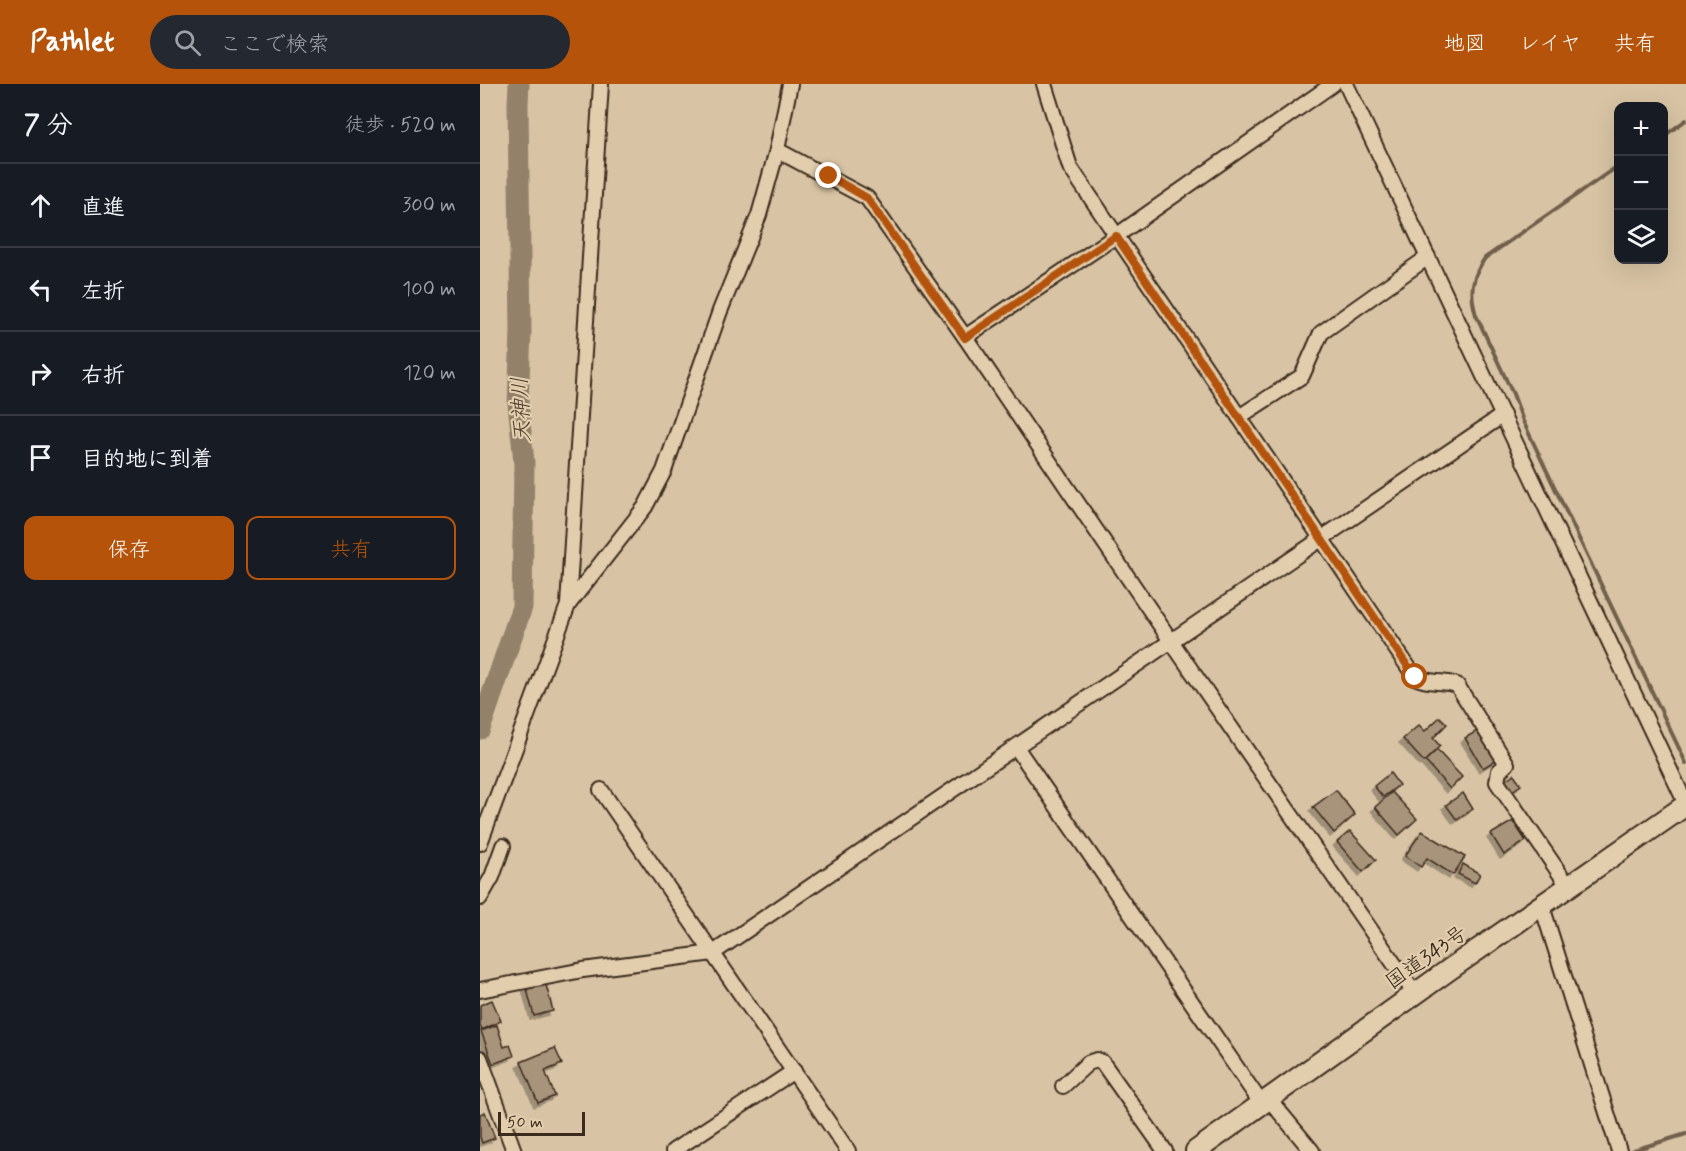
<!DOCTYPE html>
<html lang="ja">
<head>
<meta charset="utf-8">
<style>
  body { margin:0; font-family:Mynerve,"Klee One",sans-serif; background:#242831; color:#f1f3f6 }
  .controls { position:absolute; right:18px; top:18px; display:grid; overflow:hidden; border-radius:12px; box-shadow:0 6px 24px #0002 }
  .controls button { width:54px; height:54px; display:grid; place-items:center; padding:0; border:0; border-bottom:2px solid #363941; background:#171b24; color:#f1f3f6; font:30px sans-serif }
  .scale { position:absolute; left:18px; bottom:15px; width:87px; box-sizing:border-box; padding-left:6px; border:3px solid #3b2a1e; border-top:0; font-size:16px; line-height:21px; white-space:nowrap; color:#3b2a1e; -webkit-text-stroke:4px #e2cead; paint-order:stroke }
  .stop { position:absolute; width:18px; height:18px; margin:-14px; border:4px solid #b45309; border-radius:50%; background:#fff }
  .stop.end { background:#b45309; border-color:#fff; box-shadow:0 2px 6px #0008 }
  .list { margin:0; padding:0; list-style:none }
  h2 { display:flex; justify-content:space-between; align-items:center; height:78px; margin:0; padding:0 24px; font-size:26px }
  h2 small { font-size:20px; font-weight:400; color:#9ea1a6 }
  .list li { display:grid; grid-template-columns:39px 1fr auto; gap:18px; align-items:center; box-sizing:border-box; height:84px; padding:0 24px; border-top:2px solid #363941 }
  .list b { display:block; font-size:22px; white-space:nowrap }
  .list em { font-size:20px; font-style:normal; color:#9ea1a6 }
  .actions { display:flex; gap:12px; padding:18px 24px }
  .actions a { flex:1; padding:14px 0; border:2px solid #b45309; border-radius:12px; text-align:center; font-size:21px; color:#b45309 }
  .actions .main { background:#b45309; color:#fff }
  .icon { flex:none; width:33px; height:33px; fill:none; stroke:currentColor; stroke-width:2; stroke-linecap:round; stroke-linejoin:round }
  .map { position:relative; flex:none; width:1206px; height:1067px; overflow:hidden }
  header { display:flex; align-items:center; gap:36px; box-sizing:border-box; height:84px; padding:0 30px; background:#b45309; color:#fff }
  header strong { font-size:28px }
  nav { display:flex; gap:33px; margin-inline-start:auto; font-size:21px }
  .search { width:420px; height:54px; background:#242831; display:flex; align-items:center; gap:15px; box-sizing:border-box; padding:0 21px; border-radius:33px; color:#9ea1a6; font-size:22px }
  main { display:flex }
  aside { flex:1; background:#171b24 }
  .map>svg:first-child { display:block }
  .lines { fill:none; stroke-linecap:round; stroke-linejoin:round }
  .stream { stroke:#705e4c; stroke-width:4 }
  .river { stroke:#93816a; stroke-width:21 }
  .building { fill:#a8947a; stroke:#3b2a1e; stroke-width:1.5; filter:url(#shadow) }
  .minor-casing { stroke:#3b2a1e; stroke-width:18 }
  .highway-casing { stroke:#3b2a1e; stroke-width:24 }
  .minor { stroke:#e2cead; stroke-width:14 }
  .highway { stroke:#e2cead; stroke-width:20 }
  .route { stroke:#b45309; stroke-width:8 }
  .labels { text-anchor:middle; stroke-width:4.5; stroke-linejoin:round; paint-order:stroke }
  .street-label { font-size:21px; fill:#3b2a1e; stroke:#e2cead }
  .water-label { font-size:22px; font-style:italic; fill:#4d3b2d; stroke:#e2cead }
</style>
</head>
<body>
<header>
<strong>Pathlet</strong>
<div class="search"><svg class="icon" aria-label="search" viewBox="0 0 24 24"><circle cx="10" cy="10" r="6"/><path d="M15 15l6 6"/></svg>ここで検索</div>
<nav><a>地図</a><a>レイヤ</a><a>共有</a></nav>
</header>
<main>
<aside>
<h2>7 分<small>徒歩 · 520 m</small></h2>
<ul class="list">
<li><svg class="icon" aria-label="ahead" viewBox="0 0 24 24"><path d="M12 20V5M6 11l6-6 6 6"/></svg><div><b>直進</b></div><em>300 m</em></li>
<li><svg class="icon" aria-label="left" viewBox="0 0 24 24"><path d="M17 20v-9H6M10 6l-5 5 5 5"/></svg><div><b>左折</b></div><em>100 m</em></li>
<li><svg class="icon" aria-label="right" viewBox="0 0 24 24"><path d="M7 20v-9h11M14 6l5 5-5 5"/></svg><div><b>右折</b></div><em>120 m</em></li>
<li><svg class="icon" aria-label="arrive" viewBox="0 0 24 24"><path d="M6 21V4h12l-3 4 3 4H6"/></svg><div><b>目的地に到着</b></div></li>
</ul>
<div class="actions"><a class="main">保存</a><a>共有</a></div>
</aside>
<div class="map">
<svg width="1206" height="1067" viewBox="0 0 1206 1067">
  <defs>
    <filter id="shadow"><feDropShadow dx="-4" dy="4" stdDeviation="0" flood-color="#0004"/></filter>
  </defs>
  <rect width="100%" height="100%" fill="#d8c4a4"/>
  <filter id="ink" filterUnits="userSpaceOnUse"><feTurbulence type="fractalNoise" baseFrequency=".0167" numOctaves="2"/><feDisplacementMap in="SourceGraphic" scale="12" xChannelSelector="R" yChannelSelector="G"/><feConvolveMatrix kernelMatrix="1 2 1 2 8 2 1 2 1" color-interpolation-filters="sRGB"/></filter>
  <g filter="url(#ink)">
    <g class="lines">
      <!-- stream -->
      <g class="stream">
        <polyline points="1184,52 1206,36"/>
        <path d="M1138,82L1005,174C992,193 989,208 996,231L1033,310L1043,337L1206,679"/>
        <polyline points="1151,1067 1206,1050"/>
      </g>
      <!-- river -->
      <polyline class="river" points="0,645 42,523 44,378 38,319 41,248 38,20 39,0"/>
    </g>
    <!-- building -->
    <g class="building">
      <polygon points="960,633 967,640 953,654 960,662 944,678 923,655 939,641 945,647"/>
      <polygon points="997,647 1016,676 1003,684 985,654"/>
      <polygon points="957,666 982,693 970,705 945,677"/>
      <polygon points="910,689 919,701 903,713 894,702"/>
      <polygon points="1034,690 1041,701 1028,710 1021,699"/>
      <polygon points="856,706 875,731 854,749 833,723"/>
      <polygon points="912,708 937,735 919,751 895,723"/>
      <polygon points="983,709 993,725 977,736 966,721"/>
      <polygon points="1033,737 1046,757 1024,771 1011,750"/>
      <polygon points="870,747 896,776 883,788 857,758"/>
      <polygon points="942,747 985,773 973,791 947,774 941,783 925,772"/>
      <polygon points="983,780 1000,790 995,799 978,790"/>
      <polygon points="65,897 73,927 54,932 46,902"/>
      <polygon points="12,916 21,937 2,946 0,941 0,921"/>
      <polygon points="17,941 24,963 30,961 34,972 13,980 1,947"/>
      <polygon points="75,964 82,980 65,987 75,1012 58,1019 41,978"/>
      <polygon points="5,1028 15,1054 2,1059 0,1053 0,1030"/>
    </g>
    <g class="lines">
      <!-- minor casing -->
      <g class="minor-casing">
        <g id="minor">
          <path d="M564,0L590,83L935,593C948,600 963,596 977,601L1027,680L1019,687L1017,698L1089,803"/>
          <polyline points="866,0 1206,720"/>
          <polyline points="297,66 387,114 485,253 691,557 935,910"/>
          <polyline points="485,253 636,152 853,0"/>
          <polyline points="759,333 822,292 841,249 948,173"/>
          <polyline points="88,521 165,423 184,387 240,227 279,131 297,66 310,0"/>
          <polyline points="536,663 781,1019"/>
          <polyline points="121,706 368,1067"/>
          <polyline points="0,759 88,521 121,0"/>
          <polyline points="0,814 12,793 23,762"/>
          <polyline points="1062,822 1139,1067"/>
          <polyline points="0,906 103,886 233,869 1023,331"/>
          <polyline points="0,974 34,1067"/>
          <polyline points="583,1002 608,979 617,976 622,978 685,1067"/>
          <polyline points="788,1014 832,1067"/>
          <polyline points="193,1067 314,987"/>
        </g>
      </g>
      <!-- highway casing -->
      <g class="highway-casing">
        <polyline id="highway" points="716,1067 970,885 1206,721"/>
      </g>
      <!-- minor -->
      <use href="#minor" class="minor"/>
      <!-- highway -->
      <use href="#highway" class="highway"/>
    </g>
  </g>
  <g class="lines" filter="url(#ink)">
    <!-- route -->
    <polyline class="route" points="349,92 387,114 485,254 636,152 935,593"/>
  </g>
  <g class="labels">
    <!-- street labels -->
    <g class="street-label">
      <text transform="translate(946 873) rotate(-35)" y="7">国道343号</text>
    </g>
    <!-- water labels -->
    <g class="water-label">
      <text transform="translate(40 326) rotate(-93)" y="8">天神川</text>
    </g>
  </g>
</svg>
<div class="controls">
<button>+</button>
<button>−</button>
<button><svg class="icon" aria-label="layers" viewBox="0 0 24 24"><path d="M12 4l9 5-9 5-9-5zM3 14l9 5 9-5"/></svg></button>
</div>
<div class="scale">50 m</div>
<div class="stop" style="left:935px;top:593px"></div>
<div class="stop end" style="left:349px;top:92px"></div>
</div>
</main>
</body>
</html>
